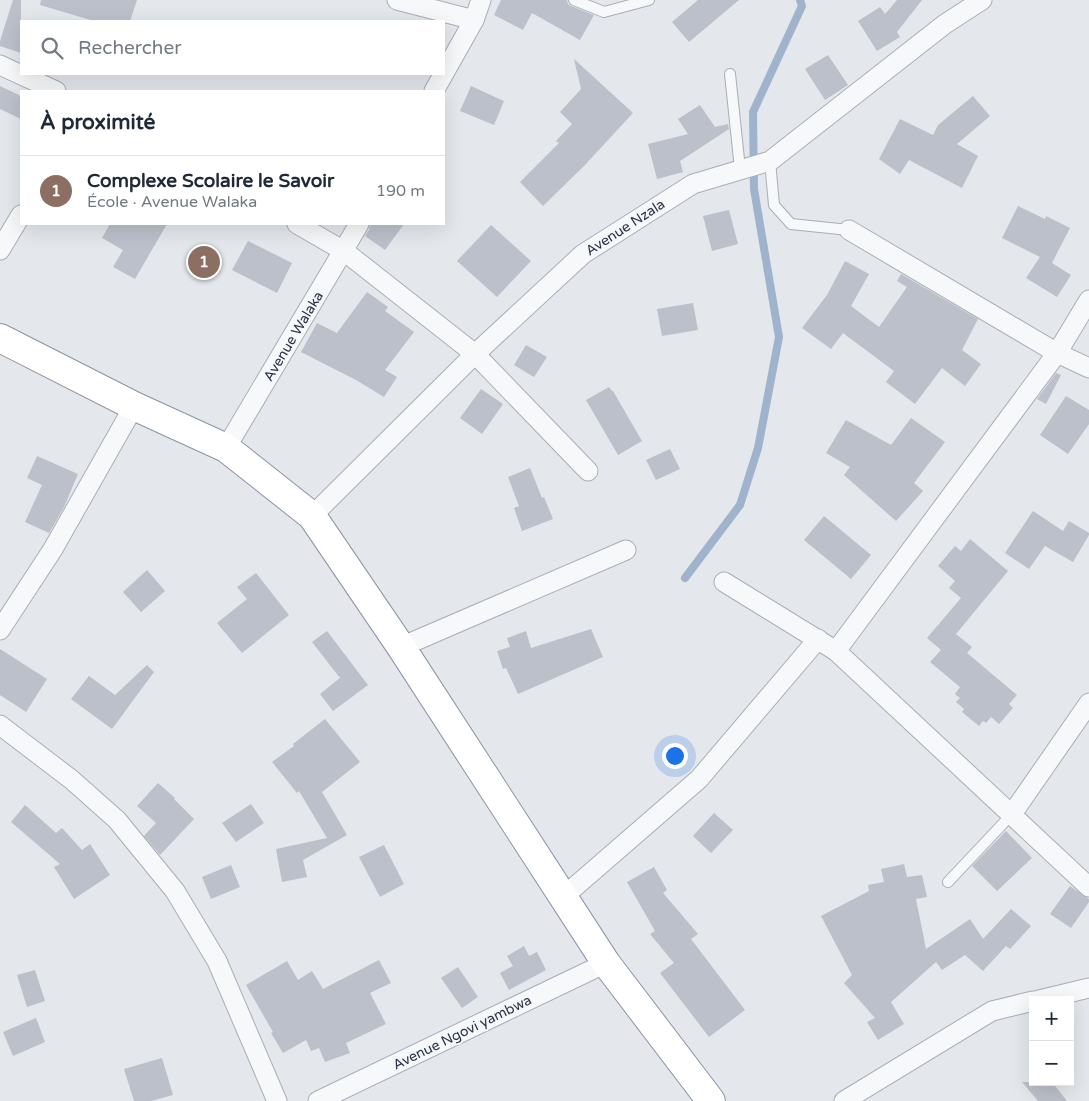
<!DOCTYPE html>
<html lang="fr">
<head>
<meta charset="utf-8">
<style>
  body { margin:0; font-family:"Varela Round",sans-serif; background:#f6f6f7; color:#1f2937 }
  .controls { position:absolute; right:15px; bottom:15px; display:grid; overflow:hidden; border-radius:0px; box-shadow:0 5px 20px #0002 }
  .controls button { width:45px; height:45px; display:grid; place-items:center; padding:0; border:0; border-bottom:1px solid #e0e1e3; background:#fff; color:#1f2937; font:25px sans-serif }
  .you { position:absolute; left:674px; top:755px; width:18px; height:18px; margin:-12px; border:4px solid #fff; border-radius:50%; background:#1a73e8; box-shadow:0 0 0 8px #1a73e833 }
  .badge { display:grid; place-items:center; width:32px; height:32px; border-radius:50%; background:#d1495b; color:#fff; font-size:16px; font-weight:700 }
  .pin { position:absolute; translate:-50% -50%; border:2px solid #fff; box-shadow:0 1px 5px #0006 }
  .list { margin:0; padding:0; list-style:none }
  h2 { display:flex; justify-content:space-between; align-items:center; height:65px; margin:0; padding:0 20px; font-size:21px }
  h2 small { font-size:16px; font-weight:400; color:#747a83 }
  .list li { display:grid; grid-template-columns:32px 1fr auto; gap:15px; align-items:center; box-sizing:border-box; height:70px; padding:0 20px; border-top:1px solid #e0e1e3 }
  .list b { display:block; font-size:19px; white-space:nowrap }
  .list p { margin:0; font-size:16px; white-space:nowrap; color:#747a83 }
  .list em { font-size:16px; font-style:normal; color:#747a83 }
  .icon { flex:none; width:28px; height:28px; fill:none; stroke:currentColor; stroke-width:2; stroke-linecap:round; stroke-linejoin:round }
  .map { position:relative; flex:none; width:1089px; height:1101px; overflow:hidden }
  .search { position:absolute; background:#fff; box-shadow:0 5px 20px #0002; left:20px; top:20px; width:425px; height:55px; display:flex; align-items:center; gap:12px; box-sizing:border-box; padding:0 18px; border-radius:0px; color:#747a83; font-size:19px }
  .panel { position:absolute; background:#fff; box-shadow:0 5px 20px #0002; left:20px; top:90px; width:425px; height:135px; border-radius:0px }
  .map>svg:first-child { display:block }
  .lines { fill:none; stroke-linecap:round; stroke-linejoin:round }
  .stream { stroke:#9fb4cc; stroke-width:8 }
  .building { fill:#bbc0ca }
  .lane-casing { stroke:#a9aeb7; stroke-width:12 }
  .street-casing { stroke:#a9aeb7; stroke-width:21 }
  .highway-casing { stroke:#8b94a3; stroke-width:30 }
  .lane { stroke:#f7f8fa; stroke-width:10 }
  .street { stroke:#f7f8fa; stroke-width:19 }
  .highway { stroke:#fff; stroke-width:28 }
  .labels { text-anchor:middle; stroke-width:4; stroke-linejoin:round; paint-order:stroke }
  .street-label { font-size:14px; fill:#2b3445; stroke:#f4f6f9 }
</style>
</head>
<body>
<div class="map">
<svg width="1089" height="1101" viewBox="0 0 1089 1101">
  <rect width="100%" height="100%" fill="#e4e7ec"/>
  <g class="lines">
    <!-- stream -->
    <polyline class="stream" points="685,578 740,505 758,448 779,337 754,189 753,112 802,6 800,0"/>
  </g>
  <!-- building -->
  <g class="building">
    <polygon points="13,0 21,0 21,53 0,46 0,41"/>
    <polygon points="41,0 137,0 130,21 94,21 40,5"/>
    <polygon points="501,0 567,0 568,4 571,6 594,15 580,40 532,13 523,30 494,15"/>
    <polygon points="698,0 739,0 689,42 672,22"/>
    <polygon points="897,0 922,0 897,32 900,37 877,51 858,21 880,7 885,14"/>
    <polygon points="828,55 848,85 825,100 805,69"/>
    <polygon points="574,59 633,113 584,166 543,206 520,182 559,143 556,141 572,124 560,112 581,89"/>
    <polygon points="0,86 21,96 21,119 0,109"/>
    <polygon points="471,86 504,101 494,125 460,111"/>
    <polygon points="973,96 990,116 957,144 978,156 962,188 909,160 900,174 879,159 900,119 933,135 938,125"/>
    <polygon points="700,105 715,127 728,124 729,129 680,161 683,172 657,179 648,144 688,134 678,119"/>
    <polygon points="1018,206 1045,219 1046,216 1070,228 1052,263 1071,275 1057,297 1026,278 1040,257 1002,238"/>
    <polygon points="729,210 738,244 712,251 703,216"/>
    <polygon points="110,224 167,224 135,279 113,267 123,250 102,238"/>
    <polygon points="370,224 404,224 385,250 365,236 369,230"/>
    <polygon points="491,225 531,261 497,297 457,261"/>
    <polygon points="248,241 292,263 277,293 232,270"/>
    <polygon points="845,261 869,274 851,306 879,327 907,287 897,281 901,274 978,319 962,350 981,364 965,386 942,368 915,404 886,382 894,371 843,333 831,349 802,328 827,295"/>
    <polygon points="367,292 388,307 385,311 414,332 385,370 397,377 384,397 356,380 301,352 317,323 337,333"/>
    <polygon points="693,303 698,330 662,336 657,309"/>
    <polygon points="526,345 547,357 534,377 514,365"/>
    <polygon points="1056,373 1061,375 1046,404 1037,399"/>
    <polygon points="609,387 612,391 613,391 642,441 618,455 586,400"/>
    <polygon points="481,389 503,404 482,434 460,418"/>
    <polygon points="1066,396 1089,410 1089,424 1068,454 1040,435"/>
    <polygon points="911,418 945,442 914,483 923,491 896,521 844,475 850,467 826,453 846,420 891,445"/>
    <polygon points="670,449 680,469 656,480 646,460"/>
    <polygon points="37,456 78,474 64,507 49,533 25,522 42,485 27,478"/>
    <polygon points="530,468 542,498 544,497 553,519 522,531 514,508 519,506 508,477"/>
    <polygon points="1033,511 1063,531 1069,521 1089,533 1089,535 1073,562 1045,546 1029,569 1005,553"/>
    <polygon points="824,516 871,555 851,579 804,540"/>
    <polygon points="970,539 1008,571 956,634 972,647 967,653 1017,695 1009,704 1013,708 999,724 991,717 986,723 983,721 979,726 962,712 964,709 956,702 960,698 955,694 960,687 930,662 941,650 927,638 961,598 949,588 955,581 938,566 955,546 961,551"/>
    <polygon points="147,570 165,591 141,612 123,592"/>
    <polygon points="256,573 289,615 242,653 217,623 247,599 237,587"/>
    <polygon points="591,629 603,657 518,694 506,668 503,669 497,651 510,647 507,638 526,631 531,648"/>
    <polygon points="327,631 368,685 333,711 320,694 340,678 312,642"/>
    <polygon points="0,649 47,679 26,712 0,695"/>
    <polygon points="147,665 154,672 112,729 71,699 89,676 115,695"/>
    <polygon points="325,719 360,762 322,792 347,835 303,860 307,877 282,882 276,849 327,838 299,791 297,793 272,762 294,746 293,744"/>
    <polygon points="158,783 175,798 174,799 194,819 160,855 144,836 156,823 137,806"/>
    <polygon points="251,804 264,823 236,842 222,823"/>
    <polygon points="25,805 56,833 62,828 82,850 90,844 110,875 74,899 54,867 60,864 11,822"/>
    <polygon points="714,813 733,830 711,853 693,836"/>
    <polygon points="1006,831 1032,858 997,891 972,866"/>
    <polygon points="384,845 404,884 380,897 359,857"/>
    <polygon points="904,864 907,877 922,875 927,897 916,899 926,949 970,919 983,939 1011,909 1031,926 1010,949 1006,946 983,971 965,955 942,970 936,962 891,1002 904,1024 878,1040 867,1022 875,1018 844,983 852,975 821,916 869,891 868,885 884,882 881,869"/>
    <polygon points="231,865 240,887 211,899 202,877"/>
    <polygon points="654,867 667,890 663,893 698,934 691,939 745,1010 709,1037 660,973 674,963 650,934 655,931 627,882"/>
    <polygon points="1070,886 1089,899 1089,902 1071,928 1050,914"/>
    <polygon points="524,946 529,956 537,952 546,970 509,990 500,973 513,966 507,956"/>
    <polygon points="379,960 391,983 370,993 386,1024 346,1043 350,1053 325,1062 319,1048 311,1051 306,1040 283,1053 271,1033 273,1032 246,985 287,961 298,980 312,971 323,989"/>
    <polygon points="458,967 478,997 462,1008 441,978"/>
    <polygon points="35,970 45,1001 27,1007 17,975"/>
    <polygon points="36,1018 45,1042 13,1056 3,1032"/>
    <polygon points="162,1058 173,1095 151,1101 134,1101 124,1069"/>
    <polygon points="1022,1082 1052,1082 1067,1101 1038,1101"/>
  </g>
  <g class="lines">
    <!-- lane casing -->
    <g class="lane-casing">
      <g id="lane">
        <polyline points="574,0 604,12 649,0"/>
        <polyline points="730,74 740,169"/>
        <polyline points="770,161 774,205 791,224 849,230"/>
        <polyline points="948,882 1012,814"/>
      </g>
    </g>
    <!-- street casing -->
    <g class="street-casing">
      <g id="street">
        <polyline points="397,0 474,20"/>
        <polyline points="0,65 56,91"/>
        <polyline points="434,91 474,20 481,0"/>
        <polyline points="297,224 344,251 475,354 588,471"/>
        <polyline points="849,230 1057,353 1089,368"/>
        <polyline points="0,250 21,215"/>
        <polyline points="226,448 359,224"/>
        <polyline points="312,516 475,354 583,254 693,184 770,161 945,24 982,0"/>
        <polyline points="724,582 836,651 1089,887"/>
        <polyline points="0,630 53,549 134,406"/>
        <polyline points="401,647 626,550"/>
        <polyline points="836,651 1057,353 1089,300"/>
        <polyline points="0,725 72,780 117,820 175,891 217,961 277,1101"/>
        <polyline points="1012,814 1089,703"/>
        <polyline points="563,897 699,779 818,639"/>
        <polyline points="1039,1000 1089,988"/>
        <polyline points="318,1101 606,963"/>
        <polyline points="844,1101 992,1011 1033,1001"/>
      </g>
    </g>
    <!-- highway casing -->
    <g class="highway-casing">
      <polyline id="highway" points="0,338 134,406 226,448 312,516 401,647 606,963 711,1101"/>
    </g>
    <!-- lane -->
    <use href="#lane" class="lane"/>
    <!-- street -->
    <use href="#street" class="street"/>
    <!-- highway -->
    <use href="#highway" class="highway"/>
  </g>
  <g class="labels">
    <!-- street labels -->
    <g class="street-label">
      <text transform="translate(625 227) rotate(-33)" y="5">Avenue Nzala</text>
      <text transform="translate(293 336) rotate(-59)" y="5">Avenue Walaka</text>
      <text transform="translate(462 1032) rotate(-26)" y="5">Avenue Ngovi yambwa</text>
    </g>
  </g>
</svg>
<div class="controls">
<button>+</button>
<button>−</button>
</div>
<div class="you"></div>
<div class="pin badge" style="left:204px;top:262px;background:#8d6e63">1</div>
<div class="search"><svg class="icon" aria-label="search" viewBox="0 0 24 24"><circle cx="10" cy="10" r="6"/><path d="M15 15l6 6"/></svg>Rechercher</div>
<section class="panel">
<h2>À proximité<small></small></h2>
<ul class="list">
<li><span class="badge" style="background:#8d6e63">1</span><div><b>Complexe Scolaire le Savoir</b><p>École · Avenue Walaka</p></div><em>190 m</em></li>
</ul>
</section>
</div>
</body>
</html>
